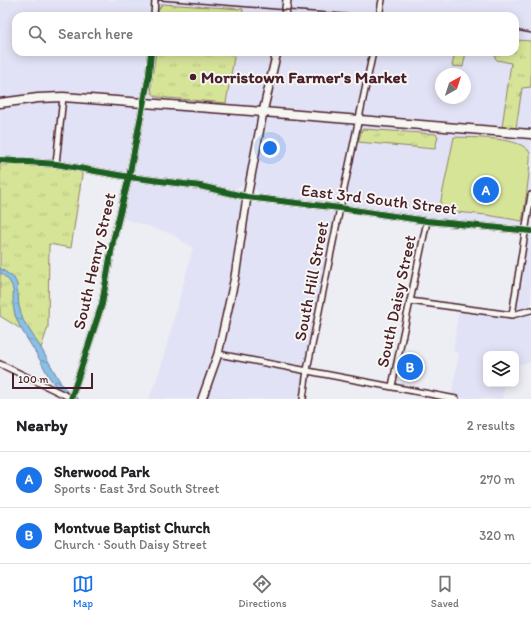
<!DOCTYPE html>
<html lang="en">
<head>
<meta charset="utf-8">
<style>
  body { margin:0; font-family:Itim,sans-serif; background:#f2f2f2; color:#202124 }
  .controls { position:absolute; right:12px; bottom:12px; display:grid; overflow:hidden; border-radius:8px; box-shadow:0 2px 10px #0003 }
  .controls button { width:36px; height:36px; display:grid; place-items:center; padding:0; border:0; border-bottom:1px solid #e0e0e0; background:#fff; color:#202124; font:20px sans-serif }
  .compass { position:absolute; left:435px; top:68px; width:36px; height:36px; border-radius:50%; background:#fff; box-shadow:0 2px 10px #0003; rotate:39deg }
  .scale { position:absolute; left:12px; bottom:10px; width:81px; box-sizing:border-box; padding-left:4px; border:2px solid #4a1f2b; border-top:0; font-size:11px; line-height:14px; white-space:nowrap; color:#4a1f2b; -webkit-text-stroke:3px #f6f6f2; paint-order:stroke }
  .you { position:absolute; left:270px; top:148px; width:14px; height:14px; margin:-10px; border:3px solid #fff; border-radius:50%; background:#1a73e8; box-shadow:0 0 0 6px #1a73e833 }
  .badge { display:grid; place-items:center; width:26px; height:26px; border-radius:50%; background:#1a73e8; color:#fff; font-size:13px; font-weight:700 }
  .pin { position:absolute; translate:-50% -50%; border:2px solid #fff; box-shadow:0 1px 4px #0006 }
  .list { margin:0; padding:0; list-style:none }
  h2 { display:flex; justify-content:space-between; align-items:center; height:52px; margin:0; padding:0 16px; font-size:17px }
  h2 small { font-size:13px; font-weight:400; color:#757577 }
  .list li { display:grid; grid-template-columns:26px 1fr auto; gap:12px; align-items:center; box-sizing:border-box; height:56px; padding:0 16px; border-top:1px solid #e0e0e0 }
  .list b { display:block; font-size:15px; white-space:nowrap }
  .list p { margin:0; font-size:13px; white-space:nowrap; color:#757577 }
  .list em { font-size:13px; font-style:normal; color:#757577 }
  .icon { flex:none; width:22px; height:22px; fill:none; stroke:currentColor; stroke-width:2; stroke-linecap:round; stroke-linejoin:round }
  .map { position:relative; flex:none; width:531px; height:399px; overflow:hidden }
  .search { position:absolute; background:#fff; box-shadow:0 2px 10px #0003; left:12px; right:12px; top:12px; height:44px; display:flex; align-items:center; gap:10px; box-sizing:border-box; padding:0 14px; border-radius:12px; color:#757577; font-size:15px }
  .sheet { height:164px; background:#fff }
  nav { display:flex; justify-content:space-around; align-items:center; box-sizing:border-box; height:56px; border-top:1px solid #e0e0e0; background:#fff; font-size:11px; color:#757577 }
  nav a { display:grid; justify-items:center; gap:2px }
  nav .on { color:#1a73e8 }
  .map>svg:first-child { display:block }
  .built { fill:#e2e2f6; fill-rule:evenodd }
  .grass { fill:url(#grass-tufts); stroke:#908262 }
  .pitch { fill:#d6e498; stroke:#908262 }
  .water { fill:url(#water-ripples); stroke:#70809c }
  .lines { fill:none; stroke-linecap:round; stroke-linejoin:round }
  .stream { stroke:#70809c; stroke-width:1.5 }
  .minor-casing { stroke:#4a1f2b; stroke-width:8 }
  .secondary-casing { stroke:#4a1f2b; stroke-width:10 }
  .primary-casing { stroke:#4a1f2b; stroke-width:11 }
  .minor { stroke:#f6f6f2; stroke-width:5 }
  .secondary { stroke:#f6f6f2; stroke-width:7 }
  .primary { stroke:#f6f6f2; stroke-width:8 }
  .rail { stroke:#4a1f2b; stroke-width:1.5 }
  .cycleway-casing { stroke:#f6f6f2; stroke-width:8 }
  .cycleway { stroke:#1b5e20; stroke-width:6 }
  .poi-dot { fill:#4a1f2b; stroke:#f6f6f2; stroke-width:1.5 }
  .labels { text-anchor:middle; stroke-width:4; stroke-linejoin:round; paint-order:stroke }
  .poi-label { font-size:17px; font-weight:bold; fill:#4a1f2b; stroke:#f6f6f2; text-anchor:start }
  .street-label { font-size:17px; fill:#4a1f2b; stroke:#f6f6f2 }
</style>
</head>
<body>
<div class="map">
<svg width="531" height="399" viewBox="0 0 531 399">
  <defs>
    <pattern id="grass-tufts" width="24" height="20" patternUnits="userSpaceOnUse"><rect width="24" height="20" fill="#d6e498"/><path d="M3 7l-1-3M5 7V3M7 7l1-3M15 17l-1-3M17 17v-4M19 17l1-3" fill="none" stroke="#b9c383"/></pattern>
    <pattern id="water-ripples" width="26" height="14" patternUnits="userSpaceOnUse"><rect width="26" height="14" fill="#89c0e7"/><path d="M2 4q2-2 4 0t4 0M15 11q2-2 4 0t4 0" fill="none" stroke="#729bbb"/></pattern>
  </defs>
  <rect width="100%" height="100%" fill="#ededf4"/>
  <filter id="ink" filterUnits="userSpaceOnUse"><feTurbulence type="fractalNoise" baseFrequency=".025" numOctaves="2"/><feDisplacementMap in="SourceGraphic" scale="8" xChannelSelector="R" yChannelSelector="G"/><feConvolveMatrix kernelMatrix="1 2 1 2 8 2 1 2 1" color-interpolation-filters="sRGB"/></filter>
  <g filter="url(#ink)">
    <!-- built -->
    <g class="built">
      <path d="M0,0H531V362L520,364L516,363V354H486V384H505L502,399L451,398L459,353L453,352L459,308L512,314L525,231L427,221V218L347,209L259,193L257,190L240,186L234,190L199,184L0,159ZM16,16H515V52H16ZM441,74H465V98H441Z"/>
      <polygon points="130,182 208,191 236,199 238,201 335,212 299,399 149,399 160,370 193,248 172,234 122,218"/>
    </g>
    <!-- grass -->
    <g class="grass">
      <polygon points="162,4 243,9 242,16 158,16 158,11"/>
      <polygon points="515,40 531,41 531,87 522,88 516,128 502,127 511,63 497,60 495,58 495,52 515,52"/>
      <polygon points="156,52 235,52 226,103 157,97 152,93 151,86"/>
      <polygon points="455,52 466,52 463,67 452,66"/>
      <polygon points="363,129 436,134 438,136 435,149 358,142 362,130"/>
      <polygon points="0,160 83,168 71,248 49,244 48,327 41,348 21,329 0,316"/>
    </g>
    <!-- pitch -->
    <path class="pitch" d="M454,137C472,138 522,136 530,153C531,164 525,207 522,221L487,215L446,211L440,205Z"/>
    <!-- water -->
    <path class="water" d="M0,268L14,278L17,284L19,306L23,320L41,348L63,387L67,390L66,393C61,391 57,389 54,384C47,376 43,364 37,355C30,342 19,329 15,314C9,296 21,287 0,273Z"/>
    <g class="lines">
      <!-- stream -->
      <polyline class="stream" points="74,396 78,399"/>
      <!-- minor casing -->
      <g class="minor-casing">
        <g id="minor">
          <polyline points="154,16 155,0"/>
          <polyline points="379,16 382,0"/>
          <polyline points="0,160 56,164 129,177 200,186 247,197 340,208 427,221 531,231"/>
          <polyline points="56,164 63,97"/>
          <polyline points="410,301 512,315 531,310"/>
          <polyline points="512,315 531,195"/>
          <polyline points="218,354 456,399"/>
          <polyline points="0,364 71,398"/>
          <polyline points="392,386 427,221"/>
          <polyline points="71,399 102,304 113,241 129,177 149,75 151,52"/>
          <polyline points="303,399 307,370 340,208 373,52"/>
        </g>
      </g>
      <!-- secondary casing -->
      <g class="secondary-casing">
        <g id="secondary">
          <polyline points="285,16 287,0"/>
          <polyline points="202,399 218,354 235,277 247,197 263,112 277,52"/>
        </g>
      </g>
      <!-- primary casing -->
      <g class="primary-casing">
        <polyline id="primary" points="0,103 38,98 63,97 263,112 531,134"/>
      </g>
      <!-- minor -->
      <use href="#minor" class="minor"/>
      <!-- secondary -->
      <use href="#secondary" class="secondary"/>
      <!-- primary -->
      <use href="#primary" class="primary"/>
      <!-- rail -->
      <g class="rail">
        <polyline points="158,0 286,10 378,16"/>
        <polyline points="515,30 531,33"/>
      </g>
      <!-- cycleway casing -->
      <g class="cycleway-casing">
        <g id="cycleway">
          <polyline points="0,160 56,164 129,177 200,186 247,197 340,208 427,221 531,231"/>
          <polyline points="71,399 102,304 113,241 129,177 149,75 151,52"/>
        </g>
      </g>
      <!-- cycleway -->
      <use href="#cycleway" class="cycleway"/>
    </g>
  </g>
  <!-- markers -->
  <circle class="poi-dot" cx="193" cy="77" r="4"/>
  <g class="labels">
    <!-- poi labels -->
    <g class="poi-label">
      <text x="201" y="83">Morristown Farmer's Market</text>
    </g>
    <!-- street labels -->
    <g class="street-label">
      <text transform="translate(379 199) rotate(7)" y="6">East 3rd South Street</text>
      <text transform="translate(94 261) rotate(-77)" y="6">South Henry Street</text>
      <text transform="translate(311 281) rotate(-79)" y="6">South Hill Street</text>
      <text transform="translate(396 301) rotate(-78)" y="6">South Daisy Street</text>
    </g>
  </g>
</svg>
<div class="controls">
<button><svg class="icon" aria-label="layers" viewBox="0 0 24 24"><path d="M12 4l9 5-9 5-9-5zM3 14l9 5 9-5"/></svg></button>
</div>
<svg class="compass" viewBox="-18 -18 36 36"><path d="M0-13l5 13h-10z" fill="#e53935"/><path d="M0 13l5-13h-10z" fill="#757577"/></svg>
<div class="scale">100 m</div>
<div class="you"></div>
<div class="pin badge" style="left:486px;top:190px">A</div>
<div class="pin badge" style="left:410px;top:367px">B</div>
<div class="search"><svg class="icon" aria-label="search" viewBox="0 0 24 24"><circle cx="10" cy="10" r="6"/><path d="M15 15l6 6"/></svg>Search here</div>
</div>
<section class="sheet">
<h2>Nearby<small>2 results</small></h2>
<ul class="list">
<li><span class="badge">A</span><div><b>Sherwood Park</b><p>Sports · East 3rd South Street</p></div><em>270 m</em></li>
<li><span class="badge">B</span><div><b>Montvue Baptist Church</b><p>Church · South Daisy Street</p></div><em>320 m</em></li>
</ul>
</section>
<nav>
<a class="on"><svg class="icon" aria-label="map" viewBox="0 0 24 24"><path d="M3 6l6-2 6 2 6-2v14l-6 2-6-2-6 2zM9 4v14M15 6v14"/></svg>Map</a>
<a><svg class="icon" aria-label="directions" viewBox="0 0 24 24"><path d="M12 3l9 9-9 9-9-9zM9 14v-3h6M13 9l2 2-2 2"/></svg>Directions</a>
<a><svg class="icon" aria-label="saved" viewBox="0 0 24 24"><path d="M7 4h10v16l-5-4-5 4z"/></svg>Saved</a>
</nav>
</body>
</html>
